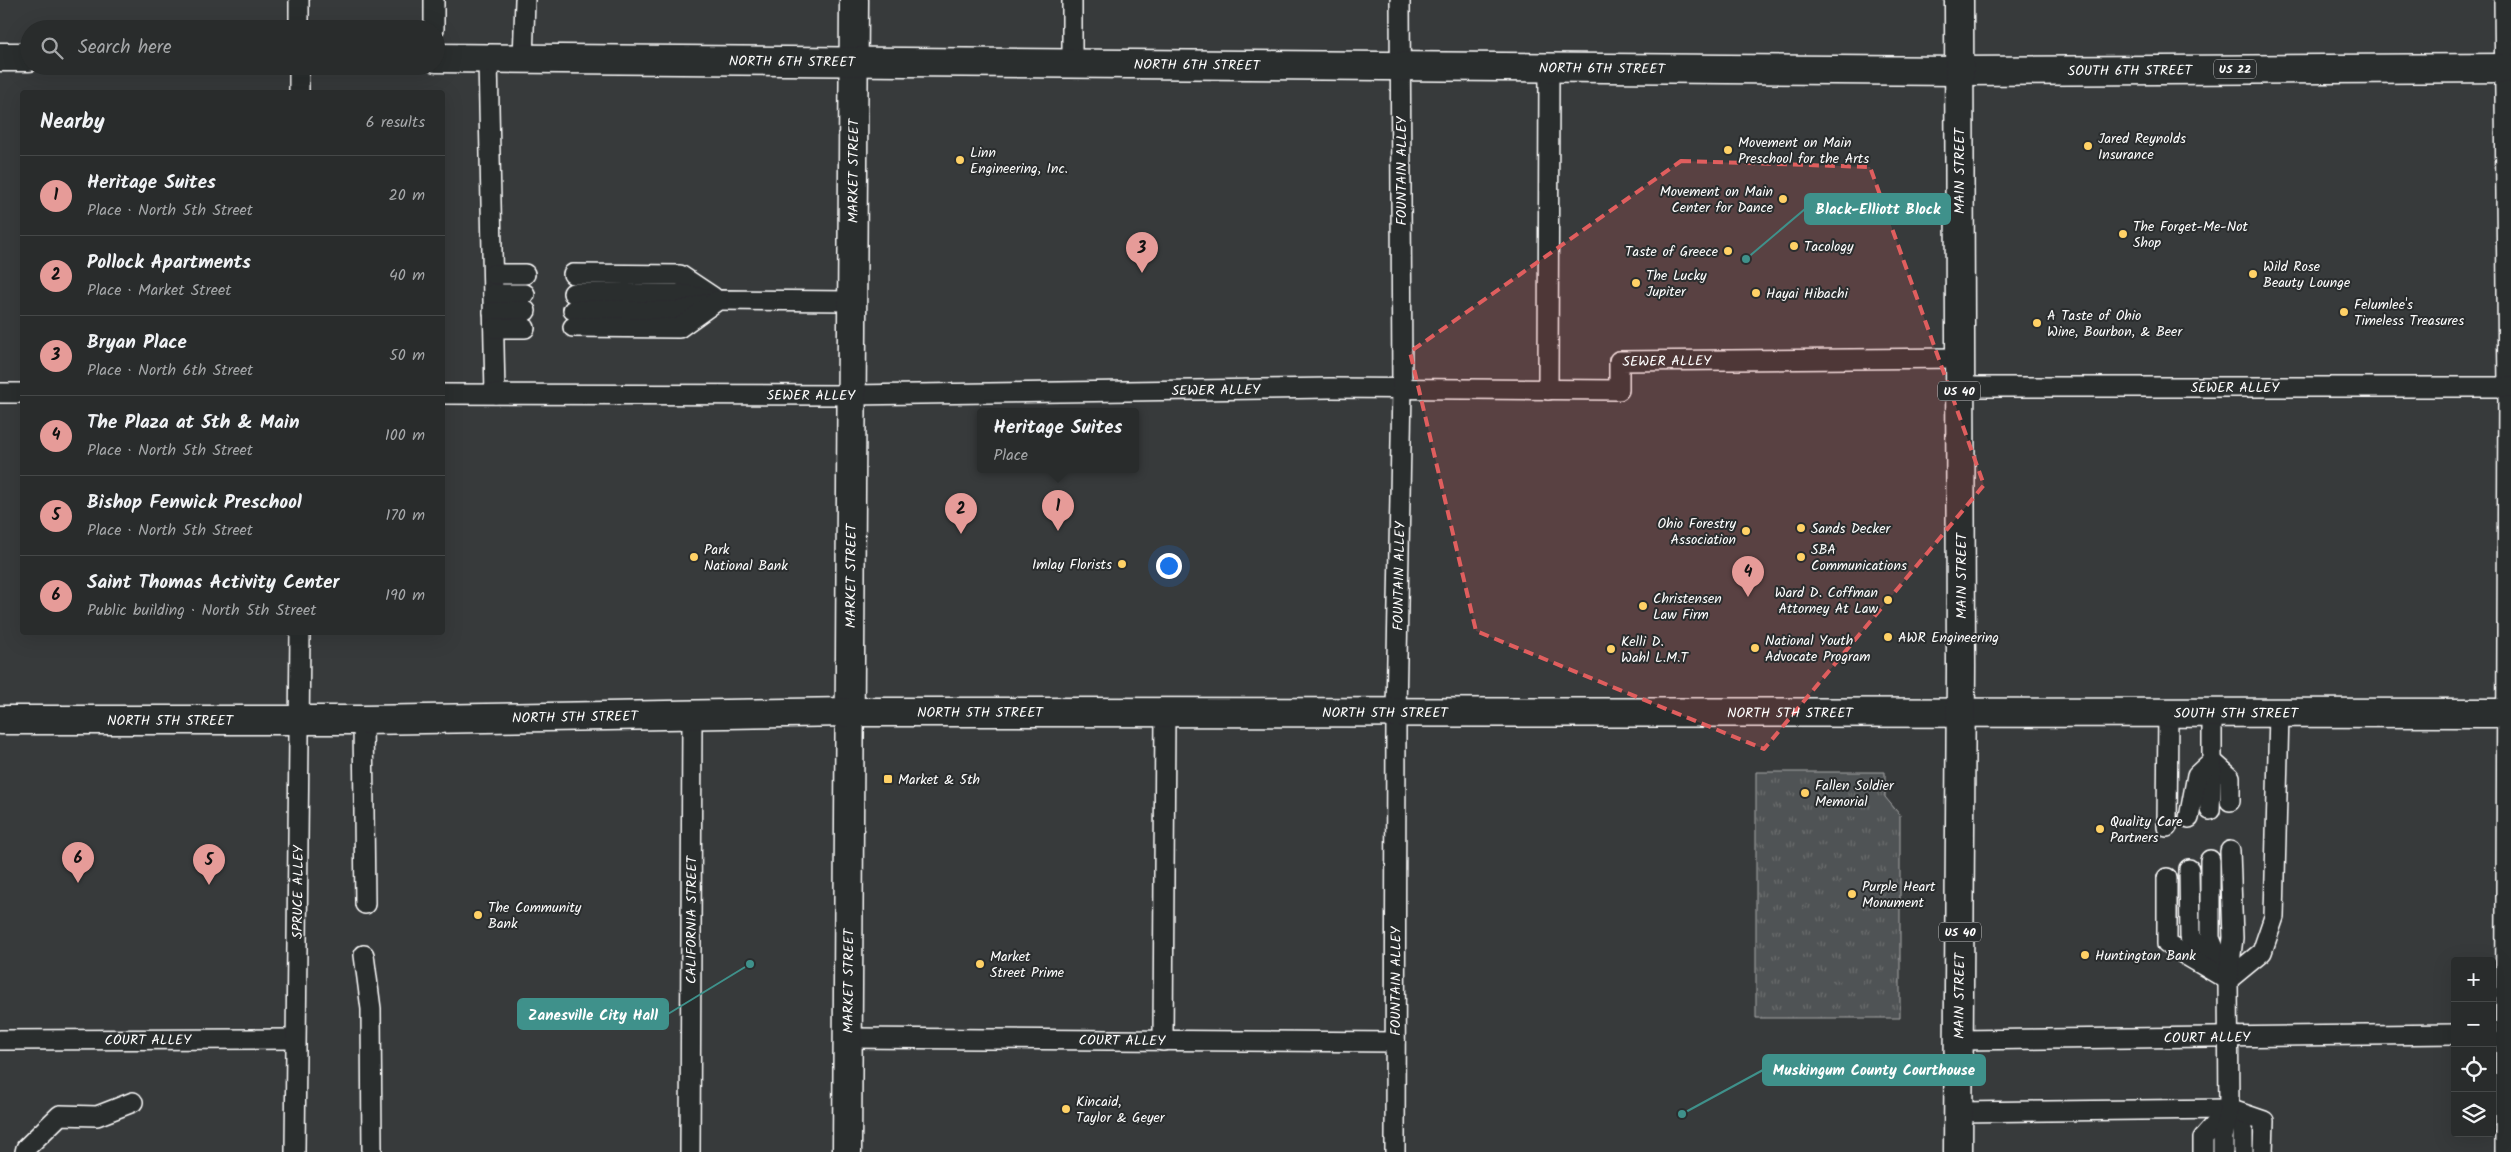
<!DOCTYPE html>
<html lang="en">
<head>
<meta charset="utf-8">
<style>
  body { margin:0; font-family:Kalam,sans-serif; background:#353838; color:#f1f3f6 }
  .controls { position:absolute; right:15px; bottom:15px; display:grid; overflow:hidden; border-radius:5px; box-shadow:0 5px 20px #0002 }
  .controls button { width:45px; height:45px; display:grid; place-items:center; padding:0; border:0; border-bottom:1px solid #454848; background:#292c2c; color:#f1f3f6; font:25px sans-serif }
  .you { position:absolute; left:1168px; top:565px; width:18px; height:18px; margin:-12px; border:4px solid #fff; border-radius:50%; background:#1a73e8; box-shadow:0 0 0 8px #1a73e833 }
  .badge { display:grid; place-items:center; width:32px; height:32px; border-radius:50%; background:#e69b98; color:#111; font-size:16px; font-weight:700 }
  .pin { position:absolute; translate:-50% -41px; filter:drop-shadow(0 1px 2px #0008) }
  .pin::after { content:''; position:absolute; top:26px; width:18px; height:15px; background:inherit; clip-path:polygon(0 0,100% 0,50% 100%) }
  .popup { position:absolute; left:977px; top:408px; width:162px; height:65px; box-sizing:border-box; display:grid; place-content:center; border-radius:5px; background:#292c2c; filter:drop-shadow(0 1px 4px #0005); font-size:16px; white-space:nowrap; color:#a5a7a9 }
  .popup b { font-size:19px; color:#f1f3f6 }
  .popup::after { content:''; position:absolute; left:50%; top:100%; margin-left:-10px; border:10px solid transparent; border-top-color:#292c2c }
  .list { margin:0; padding:0; list-style:none }
  h2 { display:flex; justify-content:space-between; align-items:center; height:65px; margin:0; padding:0 20px; font-size:21px }
  h2 small { font-size:16px; font-weight:400; color:#a5a7a9 }
  .list li { display:grid; grid-template-columns:32px 1fr auto; gap:15px; align-items:center; box-sizing:border-box; height:80px; padding:0 20px; border-top:1px solid #454848 }
  .list b { display:block; font-size:19px; white-space:nowrap }
  .list p { margin:0; font-size:16px; white-space:nowrap; color:#a5a7a9 }
  .list em { font-size:16px; font-style:normal; color:#a5a7a9 }
  .icon { flex:none; width:28px; height:28px; fill:none; stroke:currentColor; stroke-width:2; stroke-linecap:round; stroke-linejoin:round }
  .map { position:relative; flex:none; width:2511px; height:1152px; overflow:hidden }
  .search { position:absolute; background:#292c2c; box-shadow:0 5px 20px #0002; left:20px; top:20px; width:425px; height:55px; display:flex; align-items:center; gap:12px; box-sizing:border-box; padding:0 18px; border-radius:28px; color:#a5a7a9; font-size:19px }
  .panel { position:absolute; background:#292c2c; box-shadow:0 5px 20px #0002; left:20px; top:90px; width:425px; height:545px; border-radius:5px }
  .map>svg:first-child { display:block }
  .park { fill:url(#park-tufts); stroke:#a8a9aa }
  .lines { fill:none; stroke-linecap:round; stroke-linejoin:round }
  .service-casing { stroke:#fff; stroke-width:22 }
  .tertiary-casing { stroke:#fff; stroke-width:31 }
  .secondary-casing { stroke:#fff; stroke-width:31 }
  .primary-casing { stroke:#fff; stroke-width:31 }
  .service { stroke:#2a2d2e; stroke-width:19 }
  .tertiary { stroke:#2a2d2e; stroke-width:28 }
  .secondary { stroke:#2a2d2e; stroke-width:28 }
  .primary { stroke:#2a2d2e; stroke-width:28 }
  .marked { fill:#e05e5e; fill-opacity:0.2; stroke:#e05e5e; stroke-width:4; stroke-dasharray:10 6; stroke-linejoin:round }
  .poi-dot { fill:#ffd166; stroke:#2a2d2e; stroke-width:2 }
  .labels { text-anchor:middle; stroke-width:4; stroke-linejoin:round; paint-order:stroke }
  .shield { fill:#2a2d2e; stroke:#bfc0c0; stroke-width:1 }
  .shield-label { font-size:12px; font-weight:bold; fill:#fff }
  .street-label { font-size:14px; fill:#fff; stroke:#2a2d2e }
  .poi-label { font-size:14px; fill:#fff; stroke:#2a2d2e; text-anchor:start }
  .leader { fill:none; stroke:#3f918b; stroke-width:2 }
  .callout-dot { fill:#3f918b; stroke:#2a2d2e; stroke-width:2 }
  .callout { fill:#3f918b; stroke:#3f918b; stroke-width:2 }
  .callout-label { font-size:15px; text-anchor:middle; font-weight:bold; fill:#fff }
</style>
</head>
<body>
<div class="map">
<svg width="2511" height="1152" viewBox="0 0 2511 1152">
  <defs>
    <pattern id="park-tufts" width="24" height="20" patternUnits="userSpaceOnUse" patternTransform="scale(1.25)"><rect width="24" height="20" fill="#505354"/><path d="M3 7l-1-3M5 7V3M7 7l1-3M15 17l-1-3M17 17v-4M19 17l1-3" fill="none" stroke="#6a6d6e"/></pattern>
  </defs>
  <rect width="100%" height="100%" fill="#373a3b"/>
  <filter id="ink" filterUnits="userSpaceOnUse"><feTurbulence type="fractalNoise" baseFrequency=".02" numOctaves="2"/><feDisplacementMap in="SourceGraphic" scale="10" xChannelSelector="R" yChannelSelector="G"/><feConvolveMatrix kernelMatrix="1 2 1 2 8 2 1 2 1" color-interpolation-filters="sRGB"/></filter>
  <g filter="url(#ink)">
    <!-- park -->
    <polygon class="park" points="1756,772 1885,772 1885,797 1900,815 1900,1018 1756,1018"/>
    <g class="lines">
      <!-- service casing -->
      <g class="service-casing">
        <g id="service">
          <polyline points="299,0 299,29"/>
          <polyline points="2504,0 2508,387 2505,1152"/>
          <polyline points="434,29 434,0"/>
          <polyline points="488,59 495,394"/>
          <polyline points="523,60 525,0"/>
          <polyline points="1072,63 1072,0"/>
          <polyline points="299,92 299,66"/>
          <polyline points="493,274 525,274"/>
          <polyline points="573,274 680,275 713,297"/>
          <polyline points="573,293 679,294 718,300 851,301"/>
          <polyline points="493,294 525,294"/>
          <polyline points="573,310 680,311 705,304"/>
          <polyline points="493,312 526,311"/>
          <polyline points="573,327 679,328 718,300"/>
          <polyline points="494,328 525,328"/>
          <path id="s1" d="M1959,387H2511"/>
          <polyline points="1548,390 1549,66"/>
          <polyline points="0,393 22,393"/>
          <path id="s2" d="M442,394L850,395L1330,388L1619,390V361L1959,358"/>
          <polyline points="363,720 365,904"/>
          <polyline points="2212,761 2230,777 2230,801"/>
          <polyline points="2210,810 2212,761"/>
          <polyline points="2189,818 2197,775 2212,761 2212,713"/>
          <polyline points="2167,827 2168,712"/>
          <polyline points="2210,860 2210,938 2221,965"/>
          <polyline points="2189,869 2190,937 2217,968"/>
          <polyline points="2167,878 2167,944 2228,980 2262,952 2274,917 2279,713"/>
          <polyline points="364,955 371,1009 372,1152"/>
          <path id="s3" d="M848,1038L1395,1042"/>
          <path id="s4" d="M0,1040L295,1039"/>
          <path id="s5" d="M1959,1040L2455,1034"/>
          <polyline points="1163,1041 1165,713"/>
          <polyline points="2230,1110 2243,1122 2243,1152"/>
          <polyline points="1959,1112 2229,1109 2264,1121 2263,1152"/>
          <polyline points="25,1152 26,1148 60,1115 97,1116 133,1102"/>
          <path id="s6" d="M295,1152L300,632"/>
          <path id="s7" d="M690,1152L692,716"/>
          <path id="s8" d="M1395,1152L1396,712L1402,388L1400,0"/>
          <polyline points="2203,1152 2203,1138 2228,1110"/>
          <polyline points="2223,1152 2223,1137 2229,1109 2228,980 2233,938 2230,851"/>
        </g>
      </g>
      <!-- tertiary casing -->
      <g class="tertiary-casing">
        <g id="tertiary">
          <path id="s9" d="M847,1152L854,0"/>
        </g>
      </g>
      <!-- secondary casing -->
      <g class="secondary-casing">
        <g id="secondary">
          <path id="s10" d="M0,720H363L849,712L2511,713"/>
        </g>
      </g>
      <!-- primary casing -->
      <g class="primary-casing">
        <g id="primary">
          <polyline points="0,57 29,57"/>
          <path id="s11" d="M436,58L1959,71L2511,68"/>
          <path id="s12" d="M1958,1152L1961,666L1959,0"/>
        </g>
      </g>
      <!-- service -->
      <use href="#service" class="service"/>
      <!-- tertiary -->
      <use href="#tertiary" class="tertiary"/>
      <!-- secondary -->
      <use href="#secondary" class="secondary"/>
      <!-- primary -->
      <use href="#primary" class="primary"/>
    </g>
  </g>
  <!-- marked area -->
  <path class="marked" d="M1681,161L1870,167L1984,485L1764,749L1476,631L1410,352Z"/>
  <!-- markers -->
  <g class="poi-dot">
    <circle cx="2088" cy="146" r="5"/>
    <circle cx="1728" cy="150" r="5"/>
    <circle cx="960" cy="160" r="5"/>
    <circle cx="1783" cy="199" r="5"/>
    <circle cx="2123" cy="234" r="5"/>
    <circle cx="1794" cy="246" r="5"/>
    <circle cx="1728" cy="251" r="5"/>
    <circle cx="2253" cy="274" r="5"/>
    <circle cx="1636" cy="283" r="5"/>
    <circle cx="1756" cy="293" r="5"/>
    <circle cx="2344" cy="312" r="5"/>
    <circle cx="2037" cy="323" r="5"/>
    <circle cx="1801" cy="528" r="5"/>
    <circle cx="1746" cy="531" r="5"/>
    <circle cx="694" cy="557" r="5"/>
    <circle cx="1801" cy="557" r="5"/>
    <circle cx="1122" cy="564" r="5"/>
    <circle cx="1888" cy="600" r="5"/>
    <circle cx="1643" cy="606" r="5"/>
    <circle cx="1888" cy="637" r="5"/>
    <circle cx="1755" cy="648" r="5"/>
    <circle cx="1611" cy="649" r="5"/>
    <rect x="883" y="774" width="10" height="10" rx="2.5"/>
    <circle cx="1805" cy="793" r="5"/>
    <circle cx="2100" cy="829" r="5"/>
    <circle cx="1852" cy="894" r="5"/>
    <circle cx="478" cy="915" r="5"/>
    <circle cx="2085" cy="955" r="5"/>
    <circle cx="980" cy="964" r="5"/>
    <circle cx="1066" cy="1109" r="5"/>
  </g>
  <g class="labels">
    <!-- shield labels -->
    <g class="shield">
      <rect x="2214" y="59.5" width="42" height="19" rx="4"/>
      <rect x="1938" y="381.5" width="42" height="19" rx="4"/>
      <rect x="1939" y="922.5" width="42" height="19" rx="4"/>
    </g>
    <g class="shield-label">
      <text x="2235" y="73">US 22</text>
      <text x="1959" y="395">US 40</text>
      <text x="1960" y="936">US 40</text>
    </g>
    <!-- street labels -->
    <g class="street-label">
      <text dy="5" stroke="none"><textPath href="#s11" startOffset="356">NORTH 6TH STREET</textPath></text>
      <text dy="5" stroke="none"><textPath href="#s11" startOffset="761">NORTH 6TH STREET</textPath></text>
      <text dy="5" stroke="none"><textPath href="#s11" startOffset="1166">NORTH 6TH STREET</textPath></text>
      <text dy="5" stroke="none"><textPath href="#s11" startOffset="1694">SOUTH 6TH STREET</textPath></text>
      <text dy="5" stroke="none"><textPath href="#s9" startOffset="981">MARKET STREET</textPath></text>
      <text transform="translate(1401 171) rotate(-90)" y="5">FOUNTAIN ALLEY</text>
      <text transform="translate(1959 171) rotate(-90)" y="5">MAIN STREET</text>
      <text dy="5" stroke="none"><textPath href="#s2" startOffset="1254">SEWER ALLEY</textPath></text>
      <text dy="5" stroke="none"><textPath href="#s1" startOffset="276">SEWER ALLEY</textPath></text>
      <text dy="5" stroke="none"><textPath href="#s2" startOffset="774">SEWER ALLEY</textPath></text>
      <text dy="5" stroke="none"><textPath href="#s2" startOffset="369">SEWER ALLEY</textPath></text>
      <text dy="5" stroke="none"><textPath href="#s9" startOffset="576">MARKET STREET</textPath></text>
      <text dy="5" stroke="none"><textPath href="#s8" startOffset="576">FOUNTAIN ALLEY</textPath></text>
      <text transform="translate(1961 576) rotate(-90)" y="5">MAIN STREET</text>
      <text dy="5" stroke="none"><textPath href="#s10" startOffset="980">NORTH 5TH STREET</textPath></text>
      <text dy="5" stroke="none"><textPath href="#s10" startOffset="1385">NORTH 5TH STREET</textPath></text>
      <text dy="5" stroke="none"><textPath href="#s10" startOffset="1790">NORTH 5TH STREET</textPath></text>
      <text dy="5" stroke="none"><textPath href="#s10" startOffset="2236">SOUTH 5TH STREET</textPath></text>
      <text dy="5" stroke="none"><textPath href="#s10" startOffset="575">NORTH 5TH STREET</textPath></text>
      <text dy="5" stroke="none"><textPath href="#s10" startOffset="170">NORTH 5TH STREET</textPath></text>
      <text dy="5" stroke="none"><textPath href="#s6" startOffset="260">SPRUCE ALLEY</textPath></text>
      <text dy="5" stroke="none"><textPath href="#s7" startOffset="232">CALIFORNIA STREET</textPath></text>
      <text dy="5" stroke="none"><textPath href="#s9" startOffset="171">MARKET STREET</textPath></text>
      <text dy="5" stroke="none"><textPath href="#s8" startOffset="171">FOUNTAIN ALLEY</textPath></text>
      <text dy="5" stroke="none"><textPath href="#s12" startOffset="156">MAIN STREET</textPath></text>
      <text dy="5" stroke="none"><textPath href="#s5" startOffset="248">COURT ALLEY</textPath></text>
      <text dy="5" stroke="none"><textPath href="#s4" startOffset="148">COURT ALLEY</textPath></text>
      <text dy="5" stroke="none"><textPath href="#s3" startOffset="274">COURT ALLEY</textPath></text>
    </g>
    <!-- poi labels -->
    <g class="poi-label">
      <text x="2098" y="143">Jared Reynolds<tspan x="2098" dy="16">Insurance</tspan></text>
      <text x="1738" y="147">Movement on Main<tspan x="1738" dy="16">Preschool for the Arts</tspan></text>
      <text x="970" y="157">Linn<tspan x="970" dy="16">Engineering, Inc.</tspan></text>
      <text x="1773" y="196" text-anchor="end">Movement on Main<tspan x="1773" dy="16">Center for Dance</tspan></text>
      <text x="2133" y="231">The Forget-Me-Not<tspan x="2133" dy="16">Shop</tspan></text>
      <text x="1804" y="251">Tacology</text>
      <text x="1718" y="256" text-anchor="end">Taste of Greece</text>
      <text x="2263" y="271">Wild Rose<tspan x="2263" dy="16">Beauty Lounge</tspan></text>
      <text x="1646" y="280">The Lucky<tspan x="1646" dy="16">Jupiter</tspan></text>
      <text x="1766" y="298">Hayai Hibachi</text>
      <text x="2354" y="309">Felumlee's<tspan x="2354" dy="16">Timeless Treasures</tspan></text>
      <text x="2047" y="320">A Taste of Ohio<tspan x="2047" dy="16">Wine, Bourbon, &amp; Beer</tspan></text>
      <text x="1736" y="528" text-anchor="end">Ohio Forestry<tspan x="1736" dy="16">Association</tspan></text>
      <text x="1811" y="533">Sands Decker</text>
      <text x="704" y="554">Park<tspan x="704" dy="16">National Bank</tspan></text>
      <text x="1811" y="554">SBA<tspan x="1811" dy="16">Communications</tspan></text>
      <text x="1112" y="569" text-anchor="end">Imlay Florists</text>
      <text x="1878" y="597" text-anchor="end">Ward D. Coffman<tspan x="1878" dy="16">Attorney At Law</tspan></text>
      <text x="1653" y="603">Christensen<tspan x="1653" dy="16">Law Firm</tspan></text>
      <text x="1898" y="642">AWR Engineering</text>
      <text x="1765" y="645">National Youth<tspan x="1765" dy="16">Advocate Program</tspan></text>
      <text x="1621" y="646">Kelli D.<tspan x="1621" dy="16">Wahl L.M.T</tspan></text>
      <text x="898" y="784">Market &amp; 5th</text>
      <text x="1815" y="790">Fallen Soldier<tspan x="1815" dy="16">Memorial</tspan></text>
      <text x="2110" y="826">Quality Care<tspan x="2110" dy="16">Partners</tspan></text>
      <text x="1862" y="891">Purple Heart<tspan x="1862" dy="16">Monument</tspan></text>
      <text x="488" y="912">The Community<tspan x="488" dy="16">Bank</tspan></text>
      <text x="2095" y="960">Huntington Bank</text>
      <text x="990" y="961">Market<tspan x="990" dy="16">Street Prime</tspan></text>
      <text x="1076" y="1106">Kincaid,<tspan x="1076" dy="16">Taylor &amp; Geyer</tspan></text>
    </g>
  </g>
  <!-- callouts -->
  <path class="leader" d="M1746 259L1805 209M750 964L668 1014M1682 1114L1763 1070"/>
  <g class="callout-dot">
    <circle cx="1746" cy="259" r="5"/>
    <circle cx="750" cy="964" r="5"/>
    <circle cx="1682" cy="1114" r="5"/>
  </g>
  <g class="callout">
    <rect x="1805" y="194" width="145" height="30" rx="5"/>
    <rect x="518" y="999" width="150" height="30" rx="5"/>
    <rect x="1763" y="1055" width="222" height="30" rx="5"/>
  </g>
  <g class="callout-label">
    <text x="1878" y="214">Black-Elliott Block</text>
    <text x="593" y="1020">Zanesville City Hall</text>
    <text x="1874" y="1075">Muskingum County Courthouse</text>
  </g>
</svg>
<div class="controls">
<button>+</button>
<button>−</button>
<button><svg class="icon" aria-label="locate" viewBox="0 0 24 24"><circle cx="12" cy="12" r="6"/><path d="M12 2v4M12 18v4M2 12h4M18 12h4"/></svg></button>
<button><svg class="icon" aria-label="layers" viewBox="0 0 24 24"><path d="M12 4l9 5-9 5-9-5zM3 14l9 5 9-5"/></svg></button>
</div>
<div class="you"></div>
<div class="pin badge" style="left:1058px;top:531px">1</div>
<div class="popup"><b>Heritage Suites</b>Place</div>
<div class="pin badge" style="left:961px;top:534px">2</div>
<div class="pin badge" style="left:1142px;top:273px">3</div>
<div class="pin badge" style="left:1748px;top:597px">4</div>
<div class="pin badge" style="left:209px;top:885px">5</div>
<div class="pin badge" style="left:78px;top:883px">6</div>
<div class="search"><svg class="icon" aria-label="search" viewBox="0 0 24 24"><circle cx="10" cy="10" r="6"/><path d="M15 15l6 6"/></svg>Search here</div>
<section class="panel">
<h2>Nearby<small>6 results</small></h2>
<ul class="list">
<li><span class="badge">1</span><div><b>Heritage Suites</b><p>Place · North 5th Street</p></div><em>20 m</em></li>
<li><span class="badge">2</span><div><b>Pollock Apartments</b><p>Place · Market Street</p></div><em>40 m</em></li>
<li><span class="badge">3</span><div><b>Bryan Place</b><p>Place · North 6th Street</p></div><em>50 m</em></li>
<li><span class="badge">4</span><div><b>The Plaza at 5th &amp; Main</b><p>Place · North 5th Street</p></div><em>100 m</em></li>
<li><span class="badge">5</span><div><b>Bishop Fenwick Preschool</b><p>Place · North 5th Street</p></div><em>170 m</em></li>
<li><span class="badge">6</span><div><b>Saint Thomas Activity Center</b><p>Public building · North 5th Street</p></div><em>190 m</em></li>
</ul>
</section>
</div>
</body>
</html>
